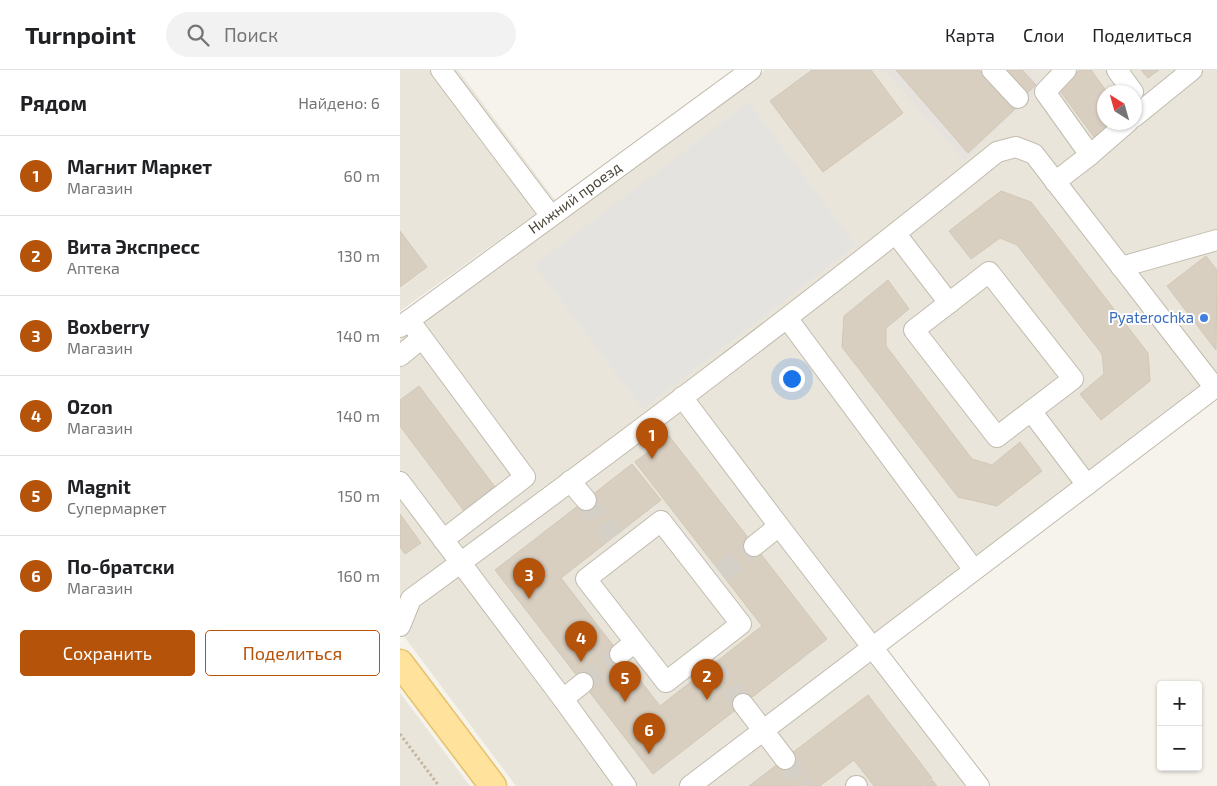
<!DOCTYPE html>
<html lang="ru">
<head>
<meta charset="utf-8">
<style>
  body { margin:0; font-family:"Exo 2",sans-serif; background:#f2f2f2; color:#202124 }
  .controls { position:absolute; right:15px; bottom:15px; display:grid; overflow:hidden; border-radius:5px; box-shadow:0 1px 4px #0004 }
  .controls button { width:45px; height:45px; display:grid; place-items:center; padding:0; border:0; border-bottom:1px solid #e0e0e0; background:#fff; color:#202124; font:25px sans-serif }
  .compass { position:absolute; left:697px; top:15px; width:45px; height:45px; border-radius:50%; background:#fff; box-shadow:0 1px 4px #0004; rotate:323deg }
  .you { position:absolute; left:391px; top:308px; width:18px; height:18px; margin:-12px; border:4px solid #fff; border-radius:50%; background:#1a73e8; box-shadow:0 0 0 8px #1a73e833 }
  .badge { display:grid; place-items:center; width:32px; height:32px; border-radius:50%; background:#b45309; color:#fff; font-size:16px; font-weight:700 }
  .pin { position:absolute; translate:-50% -41px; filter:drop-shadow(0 1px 2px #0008) }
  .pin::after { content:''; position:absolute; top:26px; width:18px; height:15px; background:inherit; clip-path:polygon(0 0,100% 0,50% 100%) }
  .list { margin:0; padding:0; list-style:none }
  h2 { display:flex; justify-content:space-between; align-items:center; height:65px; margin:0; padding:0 20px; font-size:21px }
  h2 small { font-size:16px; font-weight:400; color:#757577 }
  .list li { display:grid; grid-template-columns:32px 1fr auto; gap:15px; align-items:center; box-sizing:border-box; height:80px; padding:0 20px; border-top:1px solid #e0e0e0 }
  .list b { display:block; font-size:19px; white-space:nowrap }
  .list p { margin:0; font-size:16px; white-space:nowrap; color:#757577 }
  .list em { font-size:16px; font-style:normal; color:#757577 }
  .actions { display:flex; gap:10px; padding:15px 20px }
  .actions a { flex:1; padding:11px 0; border:1px solid #b45309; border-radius:5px; text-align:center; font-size:18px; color:#b45309 }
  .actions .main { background:#b45309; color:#fff }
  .icon { flex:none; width:28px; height:28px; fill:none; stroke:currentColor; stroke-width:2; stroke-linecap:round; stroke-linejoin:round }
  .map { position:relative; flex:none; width:817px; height:716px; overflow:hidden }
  header { display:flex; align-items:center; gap:30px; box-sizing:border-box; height:70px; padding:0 25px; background:#fff; border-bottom:1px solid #e0e0e0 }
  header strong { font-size:24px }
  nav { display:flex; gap:28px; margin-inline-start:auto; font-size:18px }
  .search { width:350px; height:45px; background:#f2f2f2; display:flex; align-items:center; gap:12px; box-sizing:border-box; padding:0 18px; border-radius:28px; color:#757577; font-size:19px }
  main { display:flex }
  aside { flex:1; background:#fff }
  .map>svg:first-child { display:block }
  .residential { fill:#eae5da; fill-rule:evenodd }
  .industrial { fill:#e6e2dd }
  .parking { fill:#e5e3e0 }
  .building { fill:#d8cfc1; stroke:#d3c7b4 }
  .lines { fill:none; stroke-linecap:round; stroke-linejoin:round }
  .minor-tunnel { stroke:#d4d0c8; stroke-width:20; stroke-dasharray:20 10; stroke-linecap:butt }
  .minor-casing { stroke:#c2bbae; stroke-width:22 }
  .major-casing { stroke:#e6c16a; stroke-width:29 }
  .path { stroke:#c4b79f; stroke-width:3; stroke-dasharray:2.5 2.5; stroke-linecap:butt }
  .minor { stroke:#fff; stroke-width:20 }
  .major { stroke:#ffe39c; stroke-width:26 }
  .shop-dot { fill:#3f7fe0; stroke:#fff; stroke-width:2 }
  .labels { text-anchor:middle; stroke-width:4; stroke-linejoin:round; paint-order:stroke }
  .street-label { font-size:15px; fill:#4b4439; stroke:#fff }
  .shop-label { font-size:15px; fill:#366cbe; stroke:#fff; text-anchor:end }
</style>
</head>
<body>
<header>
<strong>Turnpoint</strong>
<div class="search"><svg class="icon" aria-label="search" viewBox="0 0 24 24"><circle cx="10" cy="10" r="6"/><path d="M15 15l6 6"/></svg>Поиск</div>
<nav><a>Карта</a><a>Слои</a><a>Поделиться</a></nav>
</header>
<main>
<aside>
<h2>Рядом<small>Найдено: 6</small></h2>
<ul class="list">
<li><span class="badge">1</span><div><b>Магнит Маркет</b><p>Магазин</p></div><em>60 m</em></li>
<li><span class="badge">2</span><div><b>Вита Экспресс</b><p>Аптека</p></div><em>130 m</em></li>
<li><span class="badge">3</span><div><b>Boxberry</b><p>Магазин</p></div><em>140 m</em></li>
<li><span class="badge">4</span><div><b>Ozon</b><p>Магазин</p></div><em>140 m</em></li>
<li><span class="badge">5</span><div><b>Magnit</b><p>Супермаркет</p></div><em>150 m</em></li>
<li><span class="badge">6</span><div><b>По-братски</b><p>Магазин</p></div><em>160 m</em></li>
</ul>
<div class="actions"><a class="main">Сохранить</a><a>Поделиться</a></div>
</aside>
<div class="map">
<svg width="817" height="716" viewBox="0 0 817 716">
  <rect width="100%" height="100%" fill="#f6f3ec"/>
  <!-- residential -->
  <g class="residential">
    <polygon points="0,0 58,0 155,130 0,241"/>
    <path d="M365,0H817V323L483,578L590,716H116L0,561V269ZM704,22H734V52H704Z"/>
    <polygon points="0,623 70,716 0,716"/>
  </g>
  <!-- industrial -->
  <polygon class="industrial" points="484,0 626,0 642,17 564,91"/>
  <!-- parking -->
  <polygon class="parking" points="349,32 456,175 243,339 134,195"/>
  <!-- building -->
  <g class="building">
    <polygon points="412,0 471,0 503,43 423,102 370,31"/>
    <polygon points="496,0 579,0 615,39 568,83"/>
    <polygon points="603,0 622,0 636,15 625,25"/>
    <polygon points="680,0 691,0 707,22 704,22 704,52 715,52 694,67 657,17"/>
    <polygon points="741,0 759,0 748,8"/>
    <polygon points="601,121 631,132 748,283 750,311 701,350 680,324 704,304 702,284 617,175 600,168 571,189 549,161"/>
    <polygon points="0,161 27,197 0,217"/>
    <polygon points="806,186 817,200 816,280 767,216"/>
    <polygon points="488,210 509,239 486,258 486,276 572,389 592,395 620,372 642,401 597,436 558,427 442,277 444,246"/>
    <polygon points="19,316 98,421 67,445 0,356 0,330"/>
    <polygon points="269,366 427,569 253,704 95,500 232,394 261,430 161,508 260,636 362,556 235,392"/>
    <polygon points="0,444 21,473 5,484 0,477"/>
    <polygon points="468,625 532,708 522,716 474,716 454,690 420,716 349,716"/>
    <polygon points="532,710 537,716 524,716"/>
  </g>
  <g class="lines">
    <!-- minor-tunnel -->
    <g class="minor-tunnel">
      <polyline points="186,430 214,467"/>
      <polyline points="321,503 354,476"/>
      <polyline points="311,595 343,634"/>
      <polyline points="183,613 220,584"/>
      <polyline points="385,689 405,716"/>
    </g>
    <!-- minor casing -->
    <g class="minor-casing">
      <g id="minor">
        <polyline points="41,0 151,146"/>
        <polyline points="592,0 618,28"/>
        <polyline points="666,0 645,22 690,85 728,52"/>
        <polyline points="717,0 733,22"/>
        <polyline points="734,47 792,0"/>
        <polyline points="655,112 690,85"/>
        <polyline points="496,164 549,233 589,202 673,309 631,341 687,415"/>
        <polyline points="721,197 817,170"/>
        <polyline points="549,233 514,260 597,367 631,341"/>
        <polyline points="387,248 574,500"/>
        <polyline points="9,250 125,407 43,470"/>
        <polyline points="0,257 351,0"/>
        <polyline points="0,286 22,268"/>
        <polyline points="282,327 379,456 579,716"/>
        <polyline points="170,411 186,430"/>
        <polyline points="0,412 163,629 226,716"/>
        <polyline points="354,476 379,456"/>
        <path d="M0,556L11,529C209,384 406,237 597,82L616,77L634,84L815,318"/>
        <polyline points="220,584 235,572 186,509 261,451 341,554 266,612 235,572"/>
        <polyline points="163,629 183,613"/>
        <polyline points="343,634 385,689"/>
        <polyline points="290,716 817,316"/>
        <polyline points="456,716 457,716"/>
      </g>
    </g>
    <!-- major casing -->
    <g class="major-casing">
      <polyline id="major" points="0,593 93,716"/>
    </g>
    <!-- path -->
    <polyline class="path" points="0,664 39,716"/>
    <!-- minor -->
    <use href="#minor" class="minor"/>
    <!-- major -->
    <use href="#major" class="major"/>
  </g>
  <!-- markers -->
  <circle class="shop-dot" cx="804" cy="248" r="5"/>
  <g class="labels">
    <!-- street labels -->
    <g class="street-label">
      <text transform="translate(175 128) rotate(-36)" y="5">Нижний проезд</text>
    </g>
    <!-- shop labels -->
    <g class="shop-label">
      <text x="794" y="253">Pyaterochka</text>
    </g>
  </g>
</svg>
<div class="controls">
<button>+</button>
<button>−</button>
</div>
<svg class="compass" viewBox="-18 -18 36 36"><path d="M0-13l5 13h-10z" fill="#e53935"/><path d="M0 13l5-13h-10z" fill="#757577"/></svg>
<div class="you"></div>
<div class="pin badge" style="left:252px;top:389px">1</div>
<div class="pin badge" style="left:307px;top:630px">2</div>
<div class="pin badge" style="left:129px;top:529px">3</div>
<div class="pin badge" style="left:181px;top:592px">4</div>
<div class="pin badge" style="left:225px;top:632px">5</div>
<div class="pin badge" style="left:249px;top:684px">6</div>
</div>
</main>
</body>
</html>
